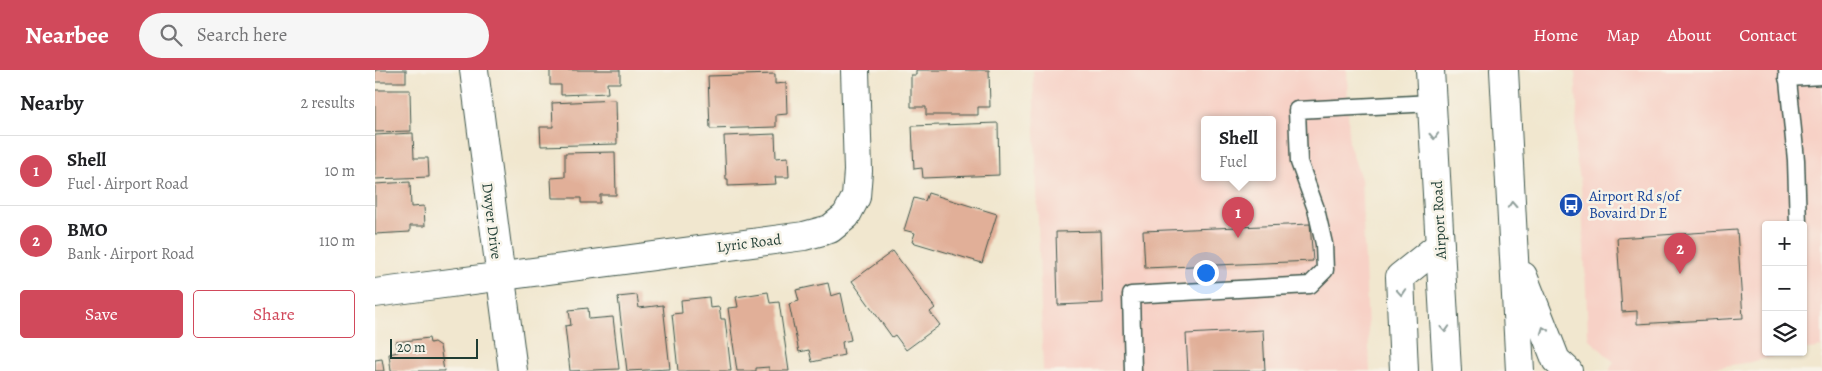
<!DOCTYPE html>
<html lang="en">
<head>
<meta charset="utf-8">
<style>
  body { margin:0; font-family:Alegreya,serif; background:#f6f6f6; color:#202124 }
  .controls { position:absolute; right:15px; bottom:15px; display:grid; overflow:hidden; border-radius:5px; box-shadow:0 1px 4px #0004 }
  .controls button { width:45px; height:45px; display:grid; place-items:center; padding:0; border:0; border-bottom:1px solid #e0e0e0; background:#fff; color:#202124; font:25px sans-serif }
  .scale { position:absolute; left:15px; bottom:12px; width:88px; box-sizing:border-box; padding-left:5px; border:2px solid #1f3d34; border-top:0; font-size:14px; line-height:18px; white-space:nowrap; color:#1f3d34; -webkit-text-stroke:4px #f7f3e8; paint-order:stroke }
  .you { position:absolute; left:830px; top:202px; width:18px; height:18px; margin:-12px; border:4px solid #fff; border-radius:50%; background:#1a73e8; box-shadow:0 0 0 8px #1a73e833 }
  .badge { display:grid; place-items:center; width:32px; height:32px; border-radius:50%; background:#d1495b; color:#fff; font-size:16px; font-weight:700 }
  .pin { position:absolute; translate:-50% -41px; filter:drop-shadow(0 1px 2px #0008) }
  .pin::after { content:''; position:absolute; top:26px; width:18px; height:15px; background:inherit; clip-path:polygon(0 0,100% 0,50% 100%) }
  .popup { position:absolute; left:826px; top:46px; width:75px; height:65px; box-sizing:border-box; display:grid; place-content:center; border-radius:5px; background:#fff; filter:drop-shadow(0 1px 4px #0005); font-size:16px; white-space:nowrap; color:#757577 }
  .popup b { font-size:19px; color:#202124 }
  .popup::after { content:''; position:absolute; left:50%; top:100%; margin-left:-10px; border:10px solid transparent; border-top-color:#fff }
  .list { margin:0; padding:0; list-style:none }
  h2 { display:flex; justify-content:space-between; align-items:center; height:65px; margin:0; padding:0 20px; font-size:21px }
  h2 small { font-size:16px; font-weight:400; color:#757577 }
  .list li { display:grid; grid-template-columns:32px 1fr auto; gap:15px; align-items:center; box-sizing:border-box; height:70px; padding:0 20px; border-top:1px solid #e0e0e0 }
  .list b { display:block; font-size:19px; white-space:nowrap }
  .list p { margin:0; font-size:16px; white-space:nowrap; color:#757577 }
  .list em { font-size:16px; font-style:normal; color:#757577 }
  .actions { display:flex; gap:10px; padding:15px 20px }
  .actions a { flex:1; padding:11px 0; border:1px solid #d1495b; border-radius:5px; text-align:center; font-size:18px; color:#d1495b }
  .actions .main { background:#d1495b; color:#fff }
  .icon { flex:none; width:28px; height:28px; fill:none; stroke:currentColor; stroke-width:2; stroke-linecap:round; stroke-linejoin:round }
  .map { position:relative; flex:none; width:1447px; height:301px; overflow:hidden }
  header { display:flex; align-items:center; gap:30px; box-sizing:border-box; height:70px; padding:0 25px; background:#d1495b; color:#fff }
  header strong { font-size:24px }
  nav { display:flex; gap:28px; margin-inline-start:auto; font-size:18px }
  .search { width:350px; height:45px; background:#f6f6f6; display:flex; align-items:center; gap:12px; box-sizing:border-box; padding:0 18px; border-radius:28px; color:#757577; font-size:19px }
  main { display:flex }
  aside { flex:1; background:#fff }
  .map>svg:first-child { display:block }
  .built { fill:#f7d1c6; fill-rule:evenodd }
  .building { fill:#e1af98 }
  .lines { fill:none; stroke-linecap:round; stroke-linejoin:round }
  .lane-casing { stroke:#3e564b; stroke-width:19 }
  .street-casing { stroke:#3e564b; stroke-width:30 }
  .secondary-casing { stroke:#3e564b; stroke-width:30 }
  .lane { stroke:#fff; stroke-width:16 }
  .street { stroke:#fff; stroke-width:28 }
  .secondary { stroke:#fff; stroke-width:28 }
  .oneway { stroke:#8f9e9a }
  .labels { text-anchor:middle; stroke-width:5; stroke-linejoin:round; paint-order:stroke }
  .transit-label { font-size:15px; fill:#164399; stroke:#f7f3e8; text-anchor:start }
  .street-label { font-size:15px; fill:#1f3d34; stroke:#f7f3e8 }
</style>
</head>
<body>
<header>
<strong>Nearbee</strong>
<div class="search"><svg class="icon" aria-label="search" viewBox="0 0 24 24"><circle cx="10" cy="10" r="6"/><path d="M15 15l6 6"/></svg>Search here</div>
<nav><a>Home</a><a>Map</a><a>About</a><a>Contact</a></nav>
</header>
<main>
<aside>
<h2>Nearby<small>2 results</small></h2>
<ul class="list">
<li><span class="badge">1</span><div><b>Shell</b><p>Fuel · Airport Road</p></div><em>10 m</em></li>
<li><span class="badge">2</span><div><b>BMO</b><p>Bank · Airport Road</p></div><em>110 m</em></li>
</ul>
<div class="actions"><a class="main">Save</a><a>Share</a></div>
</aside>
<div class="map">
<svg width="1447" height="301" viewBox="0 0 1447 301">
  <rect width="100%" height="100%" fill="#f7f3e8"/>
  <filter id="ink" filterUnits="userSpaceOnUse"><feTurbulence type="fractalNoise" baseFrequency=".02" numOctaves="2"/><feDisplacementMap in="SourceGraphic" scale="10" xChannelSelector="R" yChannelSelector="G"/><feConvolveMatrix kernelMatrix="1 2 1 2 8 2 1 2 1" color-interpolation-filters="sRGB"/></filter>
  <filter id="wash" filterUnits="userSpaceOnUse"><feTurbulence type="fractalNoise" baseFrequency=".0096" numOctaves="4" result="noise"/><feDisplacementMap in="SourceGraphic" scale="20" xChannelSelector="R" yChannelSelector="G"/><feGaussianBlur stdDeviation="1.12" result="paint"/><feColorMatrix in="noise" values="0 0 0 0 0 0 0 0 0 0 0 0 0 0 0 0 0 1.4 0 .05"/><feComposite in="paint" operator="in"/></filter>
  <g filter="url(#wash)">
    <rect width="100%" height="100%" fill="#f1e7cf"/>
    <!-- built -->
    <g class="built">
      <path d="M658,0H972L974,74L986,109L995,301H668ZM829,49H897V107H829Z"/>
      <polygon points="1200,0 1447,0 1447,277 1428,280 1428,155 1391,155 1391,282 1415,282 1376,292 1317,301 1234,301 1239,292 1214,269 1213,263 1206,115 1200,81 1202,36"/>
    </g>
    <g id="blocks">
      <!-- building -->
      <g class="building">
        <rect x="0" y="0" width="31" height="12"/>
        <polygon points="175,0 245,0 245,13 232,13 233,23 186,25 186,15 175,15"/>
        <polygon points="541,0 614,0 615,37 603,37 603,45 551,45 551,37 536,37 536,5 541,5"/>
        <polygon points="400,4 400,14 411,13 412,44 401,45 401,57 335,59 333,6"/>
        <polygon points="0,20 35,20 36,61 0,62"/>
        <polygon points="241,30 242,74 166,76 165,57 178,57 177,33"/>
        <polygon points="623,53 624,105 548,108 547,98 539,99 537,56"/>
        <polygon points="38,63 39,88 53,88 54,107 0,109 0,65"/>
        <polygon points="400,64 401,88 413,87 414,107 400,107 401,114 353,116 353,109 351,109 349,66"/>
        <polygon points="240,82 241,125 225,125 225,133 206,133 206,128 177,128 176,108 190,107 190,83"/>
        <polygon points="35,112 36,137 49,136 50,156 35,156 35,162 0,164 0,114"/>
        <polygon points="553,123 622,144 607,193 537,172 540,163 529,160 539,128 550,131"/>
        <polygon points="935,154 938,191 770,198 768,161"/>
        <polygon points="1362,160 1368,248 1262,254 1262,241 1247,242 1242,168"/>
        <polygon points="726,161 728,233 683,235 681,162"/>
        <polygon points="518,181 560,238 555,242 565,255 531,280 520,265 517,267 477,211"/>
        <polygon points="453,213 456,226 466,223 476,270 467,272 469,285 437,292 434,280 424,282 414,234 424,231 421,220"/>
        <polygon points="393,222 395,233 404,232 414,301 394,301 394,297 381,298 381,301 362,301 353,238 363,237 361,227"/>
        <polygon points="262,225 264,238 288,235 295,299 252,301 243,227"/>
        <polygon points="334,227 335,238 344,237 346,249 350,249 356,301 303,301 297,244 307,243 306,230"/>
        <polygon points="213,238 214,249 238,247 244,299 195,301 190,256 196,255 194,240"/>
        <polygon points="888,260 890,301 813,301 811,264"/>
        <polygon points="54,268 55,273 59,272 65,276 69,301 16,301 14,284 23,282 21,272"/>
        <polygon points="7,289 9,301 0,301 0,290"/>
      </g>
    </g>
  </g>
  <g filter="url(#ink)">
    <use href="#blocks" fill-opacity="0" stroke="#3e564b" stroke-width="1"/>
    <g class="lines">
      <!-- lane casing -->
      <g class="lane-casing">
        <g id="lane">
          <polyline points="1412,0 1421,90 1423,155"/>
          <polyline points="1412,8 1447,6"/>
          <polyline points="758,301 756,225 935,215 950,200 949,174 941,139 924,92 922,40 1057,33"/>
        </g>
      </g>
      <!-- street casing -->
      <g class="street-casing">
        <g id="street">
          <polyline points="99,0 138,301"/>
          <polyline points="0,223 429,166 455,159 471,146 481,127 483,101 480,0"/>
        </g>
      </g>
      <!-- secondary casing -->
      <g class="secondary-casing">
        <g id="secondary">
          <polyline points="1055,0 1072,301"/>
          <polyline points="1129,0 1145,301"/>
          <polyline points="1148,206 1181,290 1193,301"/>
          <polyline points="1029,301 1025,207 1065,175"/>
        </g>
      </g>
      <!-- lane -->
      <use href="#lane" class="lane"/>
      <!-- street -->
      <use href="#street" class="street"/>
      <!-- secondary -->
      <use href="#secondary" class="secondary"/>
    </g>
    <!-- one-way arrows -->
    <defs><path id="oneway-chevron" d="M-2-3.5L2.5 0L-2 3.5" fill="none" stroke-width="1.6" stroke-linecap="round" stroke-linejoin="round" transform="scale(1.25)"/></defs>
    <g class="oneway">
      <use href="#oneway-chevron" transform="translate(1059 66) rotate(87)"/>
      <use href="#oneway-chevron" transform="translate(1137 135) rotate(-93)"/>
      <use href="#oneway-chevron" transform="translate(1026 222) rotate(86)"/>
      <use href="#oneway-chevron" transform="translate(1070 259) rotate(87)"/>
      <use href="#oneway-chevron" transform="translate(1169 260) rotate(-111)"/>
    </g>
  </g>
  <!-- icons -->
  <defs>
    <g id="bus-disc" transform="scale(1.25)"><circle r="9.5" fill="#1a4fb4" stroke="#f7f3e8"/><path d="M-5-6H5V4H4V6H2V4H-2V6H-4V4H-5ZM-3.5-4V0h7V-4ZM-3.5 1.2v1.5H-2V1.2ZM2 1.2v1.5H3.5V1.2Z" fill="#fff"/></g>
  </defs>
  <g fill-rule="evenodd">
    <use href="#bus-disc" x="1196" y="135"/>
  </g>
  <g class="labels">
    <!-- transit labels -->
    <g class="transit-label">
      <text x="1214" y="131">Airport Rd s/of<tspan x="1214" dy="17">Bovaird Dr E</tspan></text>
    </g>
    <!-- street labels -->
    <g class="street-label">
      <text transform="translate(1064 150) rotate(-93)" y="5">Airport Road</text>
      <text transform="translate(117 151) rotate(83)" y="5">Dwyer Drive</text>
      <text transform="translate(374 173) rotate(-7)" y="5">Lyric Road</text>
    </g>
  </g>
</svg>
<div class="controls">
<button>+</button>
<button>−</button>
<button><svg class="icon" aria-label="layers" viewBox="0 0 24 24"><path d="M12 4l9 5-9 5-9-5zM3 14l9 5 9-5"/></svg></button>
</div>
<div class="scale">20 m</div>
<div class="you"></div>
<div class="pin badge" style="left:863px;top:168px">1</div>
<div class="popup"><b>Shell</b>Fuel</div>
<div class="pin badge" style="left:1305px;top:204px">2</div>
</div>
</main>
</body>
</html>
